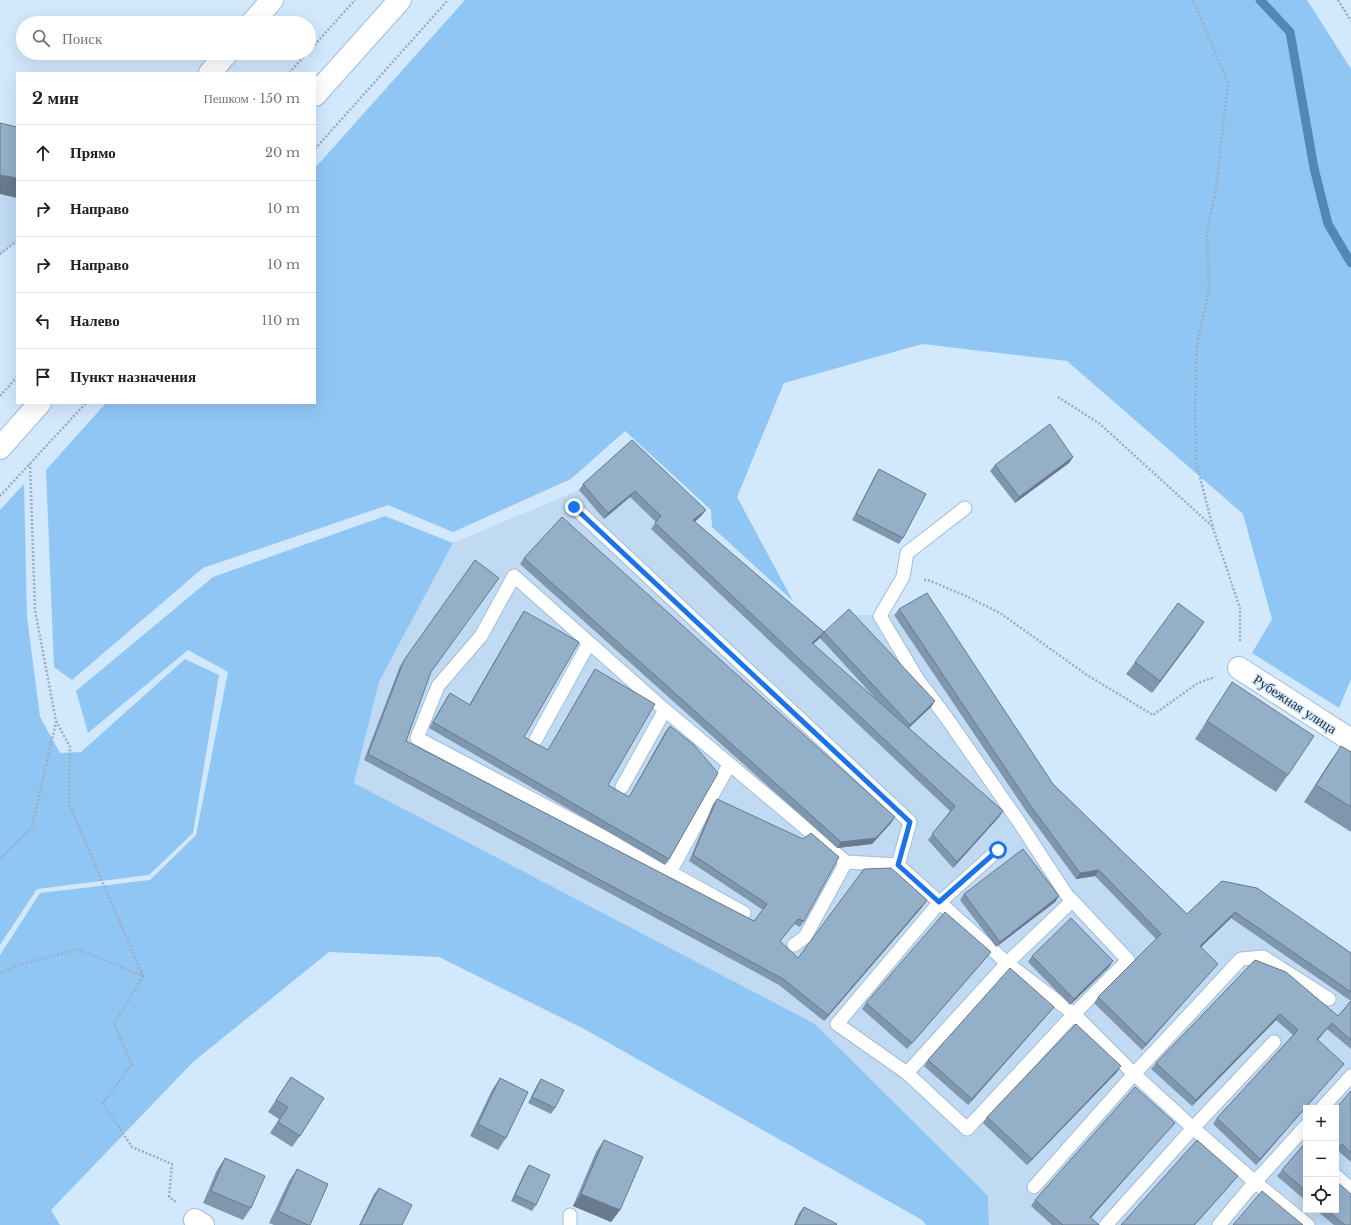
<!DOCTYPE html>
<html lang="ru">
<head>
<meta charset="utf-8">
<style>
  body { margin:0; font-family:"Libre Baskerville",serif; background:#f2f2f2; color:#202124 }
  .controls { position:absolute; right:12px; bottom:12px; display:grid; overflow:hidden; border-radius:0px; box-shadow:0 4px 16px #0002 }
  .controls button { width:36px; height:36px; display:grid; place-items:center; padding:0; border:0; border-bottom:1px solid #e0e0e0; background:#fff; color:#202124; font:20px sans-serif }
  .stop { position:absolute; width:12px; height:12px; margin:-9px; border:3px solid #1a73e8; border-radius:50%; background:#fff }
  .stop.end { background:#1a73e8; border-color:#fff; box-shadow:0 1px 4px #0008 }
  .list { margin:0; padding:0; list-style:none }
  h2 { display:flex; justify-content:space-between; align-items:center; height:52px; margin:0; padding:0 16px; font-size:17px }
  h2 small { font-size:13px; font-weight:400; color:#757577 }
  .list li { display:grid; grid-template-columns:26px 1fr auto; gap:12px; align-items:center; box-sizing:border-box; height:56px; padding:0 16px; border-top:1px solid #e0e0e0 }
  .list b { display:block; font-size:15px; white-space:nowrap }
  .list em { font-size:13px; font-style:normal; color:#757577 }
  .icon { flex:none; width:22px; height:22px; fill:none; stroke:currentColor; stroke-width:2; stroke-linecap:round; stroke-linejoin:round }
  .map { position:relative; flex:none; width:1351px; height:1225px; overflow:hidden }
  .search { position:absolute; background:#fff; box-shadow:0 4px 16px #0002; left:16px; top:16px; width:300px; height:44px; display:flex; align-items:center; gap:10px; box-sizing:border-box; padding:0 14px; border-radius:22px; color:#757577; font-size:15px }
  .panel { position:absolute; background:#fff; box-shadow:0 4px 16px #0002; left:16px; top:72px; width:300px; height:332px; border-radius:0px }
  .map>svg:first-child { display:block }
  .built { fill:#bfdaf2; fill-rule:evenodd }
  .green { fill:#90c6f4 }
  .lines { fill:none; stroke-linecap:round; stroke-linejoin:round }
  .stream { stroke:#5188b5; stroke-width:9 }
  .lane-casing { stroke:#a2bdd6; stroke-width:15 }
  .street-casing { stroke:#a2bdd6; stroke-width:24 }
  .secondary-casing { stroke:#a2bdd6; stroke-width:24 }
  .path { stroke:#9badbe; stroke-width:2.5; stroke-dasharray:2 2; stroke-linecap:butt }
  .lane { stroke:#fff; stroke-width:13 }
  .street { stroke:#fff; stroke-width:22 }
  .secondary { stroke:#fff; stroke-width:22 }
  .wall { fill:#7f96ac; fill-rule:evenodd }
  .shaded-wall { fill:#687a8c }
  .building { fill:#94afc8; stroke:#687a8c }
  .route { stroke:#1a73e8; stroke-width:5 }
  .labels { text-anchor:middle; stroke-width:3; stroke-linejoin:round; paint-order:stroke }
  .street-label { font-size:14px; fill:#25303a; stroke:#d2e8fd }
</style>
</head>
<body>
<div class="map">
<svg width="1351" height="1225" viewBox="0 0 1351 1225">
  <rect width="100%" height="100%" fill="#d2e8fd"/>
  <!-- built -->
  <g class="built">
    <polygon points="0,133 17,137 17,242 0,254"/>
    <path d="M628,446L689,526L819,638L845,615H894L923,599L1049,790L1183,920L1217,887L1351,961V1225H989L988,1196L354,783L379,682L453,543L579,490ZM1306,1108H1336V1210H1306Z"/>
  </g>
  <!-- green -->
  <g class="green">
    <polygon points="465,0 1307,0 1351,69 1351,679 1339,708 1252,653 1272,619 1243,514 1067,361 922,344 784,383 737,497 793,601 712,527 711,510 625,431 571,479 453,532 388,505 203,568 72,680 54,667 46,470 106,403 315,403 315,168"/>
    <polygon points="24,484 27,617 40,717 60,753 81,752 185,659 219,675 193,833 149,875 37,889 0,945 0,510"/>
    <polygon points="385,516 453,543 379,682 354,783 815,1024 988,1196 989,1225 926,1225 922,1220 586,1030 439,957 329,952 193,1062 51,1210 60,1225 0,1225 0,955 40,893 150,880 196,835 228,672 188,650 88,733 76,691 213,577"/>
  </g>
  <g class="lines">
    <!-- stream -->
    <polyline class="stream" points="1260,0 1290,32 1314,168 1328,224 1351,263"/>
    <!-- lane casing -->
    <g class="lane-casing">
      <g id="lane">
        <polyline points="574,507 910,822 898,865 1007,963 1074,1014 1134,1074 1193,1128 1255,1182 1308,1225"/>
        <polyline points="536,739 589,643"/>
        <polyline points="622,787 665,710"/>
        <polyline points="998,850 939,903 837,1024 907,1073 1007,963 1072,901"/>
        <polyline points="670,872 729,765"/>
        <polyline points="744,913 670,872 417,738 438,686 481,636 514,576 665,710 846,862 898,865"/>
        <polyline points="794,945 805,937 846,862"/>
        <polyline points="907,1073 967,1129 1074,1014 1128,960 1066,894 1019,822 946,717 918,680 880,616 903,577 907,553 965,508"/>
        <polyline points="1322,1108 1351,1076"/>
        <polyline points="1336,1176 1351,1189"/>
        <polyline points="1034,1187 1134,1074 1241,959 1263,957 1329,999"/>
        <polyline points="570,1215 570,1225"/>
        <polyline points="1106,1225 1193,1128 1274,1042"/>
        <polyline points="1219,1225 1255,1182 1306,1126"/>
      </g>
    </g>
    <!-- street casing -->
    <g class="street-casing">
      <g id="street">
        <polyline points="252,23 272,0"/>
        <polyline points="210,73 227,53"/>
        <polyline points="1239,668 1351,740"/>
        <polyline points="195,1220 203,1225"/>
      </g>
    </g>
    <!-- secondary casing -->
    <g class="secondary-casing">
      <g id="secondary">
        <polyline points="315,95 400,0"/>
        <polyline points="0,448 40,403"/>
      </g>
    </g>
    <!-- path -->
    <g class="path">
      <polyline points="1193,0 1228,83 1216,188 1207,231 1209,290 1197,345 1195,408 1196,462 1213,528 1240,608 1240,643"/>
      <polyline points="1338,0 1351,21"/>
      <polyline points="309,51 355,0"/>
      <polyline points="289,73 307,53"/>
      <polyline points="315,149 448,0"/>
      <polyline points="0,254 17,241"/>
      <polyline points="0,396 17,377"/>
      <polyline points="1058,397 1100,424 1213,527"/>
      <polyline points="0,496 86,403"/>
      <polyline points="924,580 928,580 966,596 1000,613 1087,675 1153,715 1198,683 1215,677"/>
      <polyline points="0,859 32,827 56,722"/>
      <polyline points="0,973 16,966 78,949 143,976 69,804 70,747 56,721 35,610 30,464"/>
      <polyline points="143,976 114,1024 132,1064 103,1103 132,1147 172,1164 169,1197 176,1202"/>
    </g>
    <!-- lane -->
    <use href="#lane" class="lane"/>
    <!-- street -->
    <use href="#street" class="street"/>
    <!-- secondary -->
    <use href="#secondary" class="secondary"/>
  </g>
  <!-- wall -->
  <g class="wall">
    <path d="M632,440L706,510L701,516L695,522L824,632L935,701L931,707L909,728L1003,811L999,817L953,868L928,840L950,811L651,529L656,522L630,497L604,519L579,490L583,484ZM820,638L877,700L813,644Z"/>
    <polygon points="1073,457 1069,463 1015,503 990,471 995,465"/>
    <polygon points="879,469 903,538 899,544 852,520 875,475"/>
    <polygon points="524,558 891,823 872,844 837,848 520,564"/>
    <polygon points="475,560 430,673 406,741 754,921 763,910 689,861 713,804 717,799 804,921 800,927 794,924 780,941 798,958 923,906 824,1021 779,985 364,760 400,666"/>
    <polygon points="899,609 1053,784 1187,914 1222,881 1351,953 1351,1001 1231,918 1201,947 1218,964 1213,969 1142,1050 1094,1003 1098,997 1156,939 1095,876 1076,879 1026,811 894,615"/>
    <polygon points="524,611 524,737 548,750 591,675 595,669 608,785 629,797 665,732 670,726 669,859 665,865 429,728 446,699 450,693 469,705 520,617"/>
    <polygon points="1196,634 1152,693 1126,674 1135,662"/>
    <polygon points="1232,682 1288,775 1276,792 1195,739"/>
    <polygon points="1341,746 1351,752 1351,832 1304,802 1329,763"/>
    <polygon points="964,894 1059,896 1055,902 996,947 960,900"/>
    <polygon points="991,952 987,957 907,1049 862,1009 866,1003"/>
    <polygon points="1032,956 1109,967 1070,1005 1028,962"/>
    <polygon points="1255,960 1338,1016 1351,1001 1351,1049 1327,1029 1318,1040 1344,1064 1339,1069 1256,1165 1213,1124 1217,1118 1293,1035 1276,1020 1192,1106 1151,1069 1156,1063"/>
    <polygon points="1054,1007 1049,1013 968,1105 924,1066 928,1060"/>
    <polygon points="1117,1072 1027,1165 983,1123 987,1117"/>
    <polygon points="291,1077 300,1136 292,1147 270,1133 279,1119 268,1112"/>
    <polygon points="500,1078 506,1138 498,1150 470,1136 492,1090"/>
    <polygon points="541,1079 555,1108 551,1114 528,1103 537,1085"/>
    <polygon points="1351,1091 1351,1162 1337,1150"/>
    <polygon points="1170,1128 1091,1218 1099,1225 1052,1225 1031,1206 1035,1200"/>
    <polygon points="604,1140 620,1210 611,1222 573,1206 596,1152"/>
    <polygon points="1306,1142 1306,1201 1277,1176 1282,1170"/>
    <polygon points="225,1158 251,1208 243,1220 203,1203 217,1170"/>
    <polygon points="529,1165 536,1205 532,1211 511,1201 525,1171"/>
    <polygon points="297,1169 310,1225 274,1225 269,1223 289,1181"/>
    <polygon points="379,1188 402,1225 359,1225 374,1194"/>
    <polygon points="804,1207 836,1225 794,1225 799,1213"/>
    <polygon points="1316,1210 1336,1210 1351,1225 1334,1225"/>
  </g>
  <!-- shaded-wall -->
  <g class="shaded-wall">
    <polygon points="0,175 17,178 17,198 0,194"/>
    <polygon points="1073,457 1069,463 1015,503 1019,497"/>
    <polygon points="635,491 630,497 604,519 608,513"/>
    <polygon points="706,510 701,516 689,526 693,520"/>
    <polygon points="1204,622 1196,634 1152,693 1160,681"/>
    <polygon points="824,632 820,638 808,649 812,643"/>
    <polygon points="935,701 931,707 905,731 910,725"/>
    <polygon points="1003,811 999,817 953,868 957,862"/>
    <polygon points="895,817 891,823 872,844 837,848 841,842"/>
    <polygon points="1099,870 1095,876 1076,879 1080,873"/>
    <polygon points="1059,896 1055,902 996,947 1000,942"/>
    <polygon points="927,900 923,906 824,1021 828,1015"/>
    <polygon points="1235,912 1231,918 1196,952 1200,946"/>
    <polygon points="991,952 987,957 907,1049 912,1043"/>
    <polygon points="1113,961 1109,967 1070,1005 1074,999"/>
    <polygon points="1218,964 1213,969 1142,1050 1146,1044"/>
    <polygon points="1054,1007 1049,1013 968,1105 972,1099"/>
    <polygon points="1280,1014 1276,1020 1192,1106 1196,1100"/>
    <polygon points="1332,1023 1327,1029 1313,1045 1317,1039"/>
    <polygon points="1344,1064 1339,1069 1256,1165 1260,1159"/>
    <polygon points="1121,1066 1117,1072 1027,1165 1032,1159"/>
    <polygon points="1175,1123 1170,1128 1086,1223 1090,1217"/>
    <polygon points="1238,1176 1233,1182 1195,1225 1194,1225"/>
    <polygon points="581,1194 620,1210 611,1222 573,1206"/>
  </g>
  <!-- building -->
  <g class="building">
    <polygon points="0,123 17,127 17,178 0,175"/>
    <polygon points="1050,424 1073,457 1019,497 995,465"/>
    <polygon points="632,440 706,510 693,520 824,632 849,609 935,701 910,725 824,632 812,643 1003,811 957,862 932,834 955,806 655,523 661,516 635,491 608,513 583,484"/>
    <polygon points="879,469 926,494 903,538 856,514"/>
    <polygon points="562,517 895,817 876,838 841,842 524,558"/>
    <polygon points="475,560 499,578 431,672 406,741 754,921 767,904 693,855 717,799 803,839 811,833 839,857 804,921 798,919 780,941 798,958 864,869 891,868 927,900 828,1015 783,979 368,754 404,660"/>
    <polygon points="927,593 1053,784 1187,914 1222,881 1257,888 1351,953 1351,992 1235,912 1200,946 1218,964 1146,1044 1098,997 1161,934 1099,870 1080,873 1030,805 899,609"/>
    <polygon points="1178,603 1204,622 1160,681 1135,662"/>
    <polygon points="524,611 579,642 524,737 548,750 595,669 655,704 608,785 629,797 670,726 694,745 718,773 669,859 433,722 450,693 470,705"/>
    <polygon points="1232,682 1314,736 1288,775 1207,721"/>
    <polygon points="1341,746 1351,752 1351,807 1316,785"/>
    <polygon points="1023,849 1059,896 1000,942 964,894"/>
    <polygon points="945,912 991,952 912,1043 866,1003"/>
    <polygon points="1071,918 1113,961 1074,999 1032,956"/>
    <polygon points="1255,960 1286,972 1338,1016 1351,1001 1351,1040 1332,1023 1317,1039 1344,1064 1260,1159 1217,1118 1298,1030 1280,1014 1196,1100 1156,1063"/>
    <polygon points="1010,968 1054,1007 972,1099 928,1060"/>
    <polygon points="1076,1024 1121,1066 1032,1159 987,1117"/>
    <polygon points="291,1077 324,1098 300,1136 278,1122 288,1107 276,1100"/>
    <polygon points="500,1078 528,1092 506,1138 478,1124"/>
    <polygon points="541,1079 564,1090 555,1108 532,1097"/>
    <polygon points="1135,1087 1175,1123 1090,1217 1099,1225 1063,1225 1035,1200"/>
    <polygon points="1351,1091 1351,1153 1342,1144 1336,1151 1336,1108"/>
    <polygon points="604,1140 643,1157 620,1210 581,1194"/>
    <polygon points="1197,1140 1238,1176 1194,1225 1121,1225"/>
    <polygon points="1306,1142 1306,1191 1282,1170"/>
    <polygon points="225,1158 265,1176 251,1208 211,1191"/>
    <polygon points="529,1165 550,1175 536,1205 515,1195"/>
    <polygon points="297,1169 328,1184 310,1225 308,1225 278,1211"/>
    <polygon points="1336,1181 1351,1194 1351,1225 1345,1225 1327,1210 1336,1210"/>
    <polygon points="379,1188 412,1205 402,1225 360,1225"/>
    <polygon points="1262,1191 1303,1225 1233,1225"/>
    <polygon points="804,1207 837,1224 836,1225 795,1225"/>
  </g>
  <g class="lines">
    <!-- route -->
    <polyline class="route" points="574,507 910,822 898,865 939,902 998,850"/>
  </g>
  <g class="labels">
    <!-- street labels -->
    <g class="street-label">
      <text transform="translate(1295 704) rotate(33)" y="5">Рубежная улица</text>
    </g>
  </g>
</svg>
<div class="controls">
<button>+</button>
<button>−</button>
<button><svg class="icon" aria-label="locate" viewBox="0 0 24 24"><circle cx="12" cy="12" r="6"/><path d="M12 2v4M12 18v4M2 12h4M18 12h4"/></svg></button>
</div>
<div class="stop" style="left:998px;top:850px"></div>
<div class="stop end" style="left:574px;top:507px"></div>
<div class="search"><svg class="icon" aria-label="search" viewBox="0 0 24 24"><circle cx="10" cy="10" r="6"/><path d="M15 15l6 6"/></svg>Поиск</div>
<section class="panel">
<h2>2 мин<small>Пешком · 150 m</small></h2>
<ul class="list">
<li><svg class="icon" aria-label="ahead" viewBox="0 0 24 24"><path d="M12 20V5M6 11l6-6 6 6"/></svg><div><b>Прямо</b></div><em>20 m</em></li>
<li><svg class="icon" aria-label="right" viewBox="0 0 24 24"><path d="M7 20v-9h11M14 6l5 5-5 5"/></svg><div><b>Направо</b></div><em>10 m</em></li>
<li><svg class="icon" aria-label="right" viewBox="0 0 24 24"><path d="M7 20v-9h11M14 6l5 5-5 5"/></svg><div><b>Направо</b></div><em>10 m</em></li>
<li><svg class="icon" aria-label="left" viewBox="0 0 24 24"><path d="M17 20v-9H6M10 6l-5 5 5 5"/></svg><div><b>Налево</b></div><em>110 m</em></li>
<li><svg class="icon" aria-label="arrive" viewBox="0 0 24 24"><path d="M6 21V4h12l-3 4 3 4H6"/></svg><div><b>Пункт назначения</b></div></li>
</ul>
</section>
</div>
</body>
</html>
